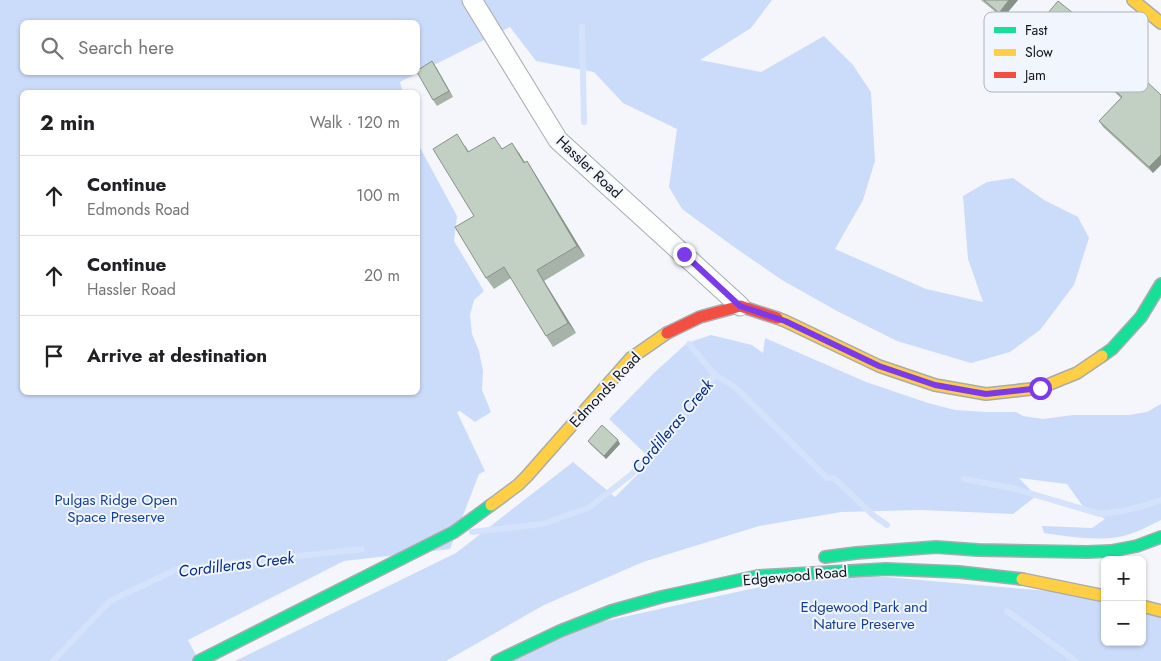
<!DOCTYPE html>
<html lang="en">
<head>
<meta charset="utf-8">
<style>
  body { margin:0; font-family:Jost,sans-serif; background:#f6f6f6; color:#202124 }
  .controls { position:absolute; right:15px; bottom:15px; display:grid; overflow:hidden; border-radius:8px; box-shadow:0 1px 4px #0004 }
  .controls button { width:45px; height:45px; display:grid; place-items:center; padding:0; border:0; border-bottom:1px solid #e0e0e0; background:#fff; color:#202124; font:25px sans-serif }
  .stop { position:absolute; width:15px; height:15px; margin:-11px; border:4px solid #7c3aed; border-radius:50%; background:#fff }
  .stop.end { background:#7c3aed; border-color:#fff; box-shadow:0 1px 5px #0008 }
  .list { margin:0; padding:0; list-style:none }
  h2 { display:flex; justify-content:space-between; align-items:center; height:65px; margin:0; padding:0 20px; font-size:21px }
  h2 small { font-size:16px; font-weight:400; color:#757577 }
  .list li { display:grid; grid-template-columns:32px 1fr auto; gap:15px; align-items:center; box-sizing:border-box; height:80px; padding:0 20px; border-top:1px solid #e0e0e0 }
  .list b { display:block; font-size:19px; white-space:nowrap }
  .list p { margin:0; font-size:16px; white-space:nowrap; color:#757577 }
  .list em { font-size:16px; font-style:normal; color:#757577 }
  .icon { flex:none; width:28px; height:28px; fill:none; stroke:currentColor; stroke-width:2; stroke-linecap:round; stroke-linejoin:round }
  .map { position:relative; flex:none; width:1161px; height:661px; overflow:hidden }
  .search { position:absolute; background:#fff; box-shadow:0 1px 4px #0004; left:20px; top:20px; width:400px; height:55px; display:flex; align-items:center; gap:12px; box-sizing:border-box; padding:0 18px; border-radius:8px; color:#757577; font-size:19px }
  .panel { position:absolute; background:#fff; box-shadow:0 1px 4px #0004; left:20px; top:90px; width:400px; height:305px; border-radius:8px }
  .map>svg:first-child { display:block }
  .green { fill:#cbdbfa; fill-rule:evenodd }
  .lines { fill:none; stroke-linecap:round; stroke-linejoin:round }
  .stream { stroke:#d5e2fb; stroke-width:6 }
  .street-casing { stroke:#a9abaf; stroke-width:21 }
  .fast-casing { stroke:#a9abaf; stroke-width:14 }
  .slow-casing { stroke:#a9abaf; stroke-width:14 }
  .jam-casing { stroke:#a9abaf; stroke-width:14 }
  .street { stroke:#fdfefe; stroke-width:19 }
  .fast { stroke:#16e098; stroke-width:11 }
  .slow { stroke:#ffcf43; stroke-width:11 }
  .jam { stroke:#f24e42; stroke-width:11 }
  .wall { fill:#a7b3a8 }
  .shaded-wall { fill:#889288 }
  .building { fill:#c2d0c3; stroke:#889288 }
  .route { stroke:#7c3aed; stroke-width:6 }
  .labels { text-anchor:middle; stroke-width:4; stroke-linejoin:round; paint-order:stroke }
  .street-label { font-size:15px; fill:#131418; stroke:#f1f5fe }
  .park-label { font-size:15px; fill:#153f9a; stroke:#f1f5fe }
  .water-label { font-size:16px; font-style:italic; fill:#042c86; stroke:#f1f5fe }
  .key { fill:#f1f5fe; stroke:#aeb2b9; stroke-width:1 }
  .key-label { font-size:14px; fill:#131418 }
</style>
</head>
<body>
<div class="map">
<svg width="1161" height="661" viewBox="0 0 1161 661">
  <rect width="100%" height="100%" fill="#f4f6fb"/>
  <!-- green -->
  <g class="green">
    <path d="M0,0H772L751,28L700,60L761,72L824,36L853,65L871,92L875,161L863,200L835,249L926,289L983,302L968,259L963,196L987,182L1013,178L1044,200L1078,217L1089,238L1074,285L1040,330L1010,352L971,363L897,341L837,311L782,280L734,247L682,209L669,187L677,129L623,103L594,72L536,61L510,27L400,82L403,92H22V392H418V144L457,216L454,241L484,291L474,300L470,315L472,334L479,351L483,371L482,390L491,412L475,422L460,411L457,412L485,471L479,474L450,549L344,561L188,640L199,661H0ZM22,22H418V72H22Z"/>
    <path d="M711,335L752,345L763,353L765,338L866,382L928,403L955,410L986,412H1016L1023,416L1043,419L1073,415H1129L1147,412L1161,404V520C1145,528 1128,537 1110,538C1088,540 1066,536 1044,533L1042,526L1092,528L1105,519L1082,505L1067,484L1019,478L1036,496L1013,514L921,510L841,512L759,526L643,562L544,605L446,661H235L456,553L573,462L615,497L652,460L609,419L655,372L687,343Z"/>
    <polygon points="828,572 1105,596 1105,642 1142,642 1142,606 1161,611 1161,661 497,661 560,631"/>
  </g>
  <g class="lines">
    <!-- stream -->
    <g class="stream">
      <polyline points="582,27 584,122"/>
      <polyline points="689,344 715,375 735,387 827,478 834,478 874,516 887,525"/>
      <polyline points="964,479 1012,488 1100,514 1123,511 1143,506 1161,500"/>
      <polyline points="472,532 543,524 588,508 632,474 715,375"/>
      <polyline points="1007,611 1076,661"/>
      <polyline points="53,661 110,601 177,569 362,549"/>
    </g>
    <!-- street casing -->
    <g class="street-casing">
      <polyline id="street" points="472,0 558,140 740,306"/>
    </g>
    <!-- fast casing -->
    <g class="fast-casing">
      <g id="fast">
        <polyline points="1102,356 1112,349 1141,317 1161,284"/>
        <polyline points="825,557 856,553 936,547 978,550 1087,552 1111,551 1137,546 1161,537"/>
        <polyline points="199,661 454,532 491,505"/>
        <polyline points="497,661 560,631 611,611 661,597 758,576 886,569 959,572 1022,579"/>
      </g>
    </g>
    <!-- slow casing -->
    <g class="slow-casing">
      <g id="slow">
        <polyline points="1133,0 1161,23"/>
        <polyline points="777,318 785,321 879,366 935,385 986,394 1040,388 1077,373 1102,356"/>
        <polyline points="491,505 518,485 527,476 631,358 667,333"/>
        <polyline points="1022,579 1105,596"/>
        <polyline points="1142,606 1161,611"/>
      </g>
    </g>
    <!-- jam casing -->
    <g class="jam-casing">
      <polyline id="jam" points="667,333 700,317 740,306 777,318"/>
    </g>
    <!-- street -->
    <use href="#street" class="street"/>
    <!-- fast -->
    <use href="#fast" class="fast"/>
    <!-- slow -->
    <use href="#slow" class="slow"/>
    <!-- jam -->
    <use href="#jam" class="jam"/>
  </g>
  <!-- wall -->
  <g class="wall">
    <polygon points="981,0 1018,0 1003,18"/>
    <polygon points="1033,31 1114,46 1118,52 1117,54 1153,173 1103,127 1099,121 1121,98 1098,77 1090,87 1046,52 1042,46 1045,43 1037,37"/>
    <polygon points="436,67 453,97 437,106 433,100"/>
    <polygon points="465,145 469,152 502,148 519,153 525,162 527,161 534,172 585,256 544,281 576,333 553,347 546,336 511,278 494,289 486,278 474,216"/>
    <polygon points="588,441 620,444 606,459 590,444"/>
  </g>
  <!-- shaded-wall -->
  <g class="shaded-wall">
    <polygon points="1009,0 1018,0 1003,18 999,13"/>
    <polygon points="1114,46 1118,52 1116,55 1112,49"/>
    <polygon points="432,61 436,67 453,97 449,91"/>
    <polygon points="1094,71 1098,77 1090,87 1086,81"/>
    <polygon points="512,143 519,153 531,174 524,163"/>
    <polygon points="1161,155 1161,165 1153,173 1149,167"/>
    <polygon points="527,161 534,172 585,256 577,246"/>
    <polygon points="537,270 544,281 576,333 568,323"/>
    <polygon points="618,440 620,444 606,459 604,456"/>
  </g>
  <!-- building -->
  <g class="building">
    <polygon points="984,0 1009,0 999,13"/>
    <polygon points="1058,1 1114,46 1112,49 1161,95 1161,155 1149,167 1099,121 1122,97 1094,71 1086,81 1042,46 1046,41 1033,31"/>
    <polygon points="432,61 449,91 433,100 417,72 418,70"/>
    <polygon points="457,134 468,152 494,137 502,149 512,143 524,163 527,161 577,246 537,270 568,323 546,336 504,267 486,278 455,227 474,216 433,149"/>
    <polygon points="602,425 618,440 604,456 588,441"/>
  </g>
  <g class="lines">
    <!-- route -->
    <polyline class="route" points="684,254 740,306 785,321 879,366 935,385 986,394 1040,388"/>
  </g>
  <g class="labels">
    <!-- street labels -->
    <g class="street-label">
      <text transform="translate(589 167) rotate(43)" y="5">Hassler Road</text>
      <text transform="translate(605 390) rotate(-47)" y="5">Edmonds Road</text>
      <text transform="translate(795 576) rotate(-5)" y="5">Edgewood Road</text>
    </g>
    <!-- park labels -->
    <g class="park-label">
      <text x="116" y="505">Pulgas Ridge Open<tspan x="116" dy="17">Space Preserve</tspan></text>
      <text x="864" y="612">Edgewood Park and<tspan x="864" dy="17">Nature Preserve</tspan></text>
    </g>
    <!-- water labels -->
    <g class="water-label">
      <text transform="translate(672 426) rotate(-50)" y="6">Cordilleras Creek</text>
      <text transform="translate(236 564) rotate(-7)" y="6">Cordilleras Creek</text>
    </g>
  </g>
  <!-- legend -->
  <rect x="984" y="12" width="164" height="80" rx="8" class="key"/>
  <rect x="994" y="27" width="22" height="6" fill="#16e098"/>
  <rect x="994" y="49" width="22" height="7" fill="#ffcf43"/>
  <rect x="994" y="72" width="22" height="6" fill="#f24e42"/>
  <g class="key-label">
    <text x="1025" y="35">Fast</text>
    <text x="1025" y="57">Slow</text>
    <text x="1025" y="80">Jam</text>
  </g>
</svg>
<div class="controls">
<button>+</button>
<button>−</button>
</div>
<div class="stop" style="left:1040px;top:388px"></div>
<div class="stop end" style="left:684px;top:254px"></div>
<div class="search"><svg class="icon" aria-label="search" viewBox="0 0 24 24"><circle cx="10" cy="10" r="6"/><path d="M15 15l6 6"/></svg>Search here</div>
<section class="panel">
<h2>2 min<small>Walk · 120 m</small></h2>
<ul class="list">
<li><svg class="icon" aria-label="ahead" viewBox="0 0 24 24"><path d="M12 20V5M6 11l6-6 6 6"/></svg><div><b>Continue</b><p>Edmonds Road</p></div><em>100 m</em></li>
<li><svg class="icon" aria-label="ahead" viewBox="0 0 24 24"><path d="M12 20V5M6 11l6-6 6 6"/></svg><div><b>Continue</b><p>Hassler Road</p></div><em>20 m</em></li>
<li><svg class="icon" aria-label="arrive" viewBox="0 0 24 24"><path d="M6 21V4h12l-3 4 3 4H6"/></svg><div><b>Arrive at destination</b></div></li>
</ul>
</section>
</div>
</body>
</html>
